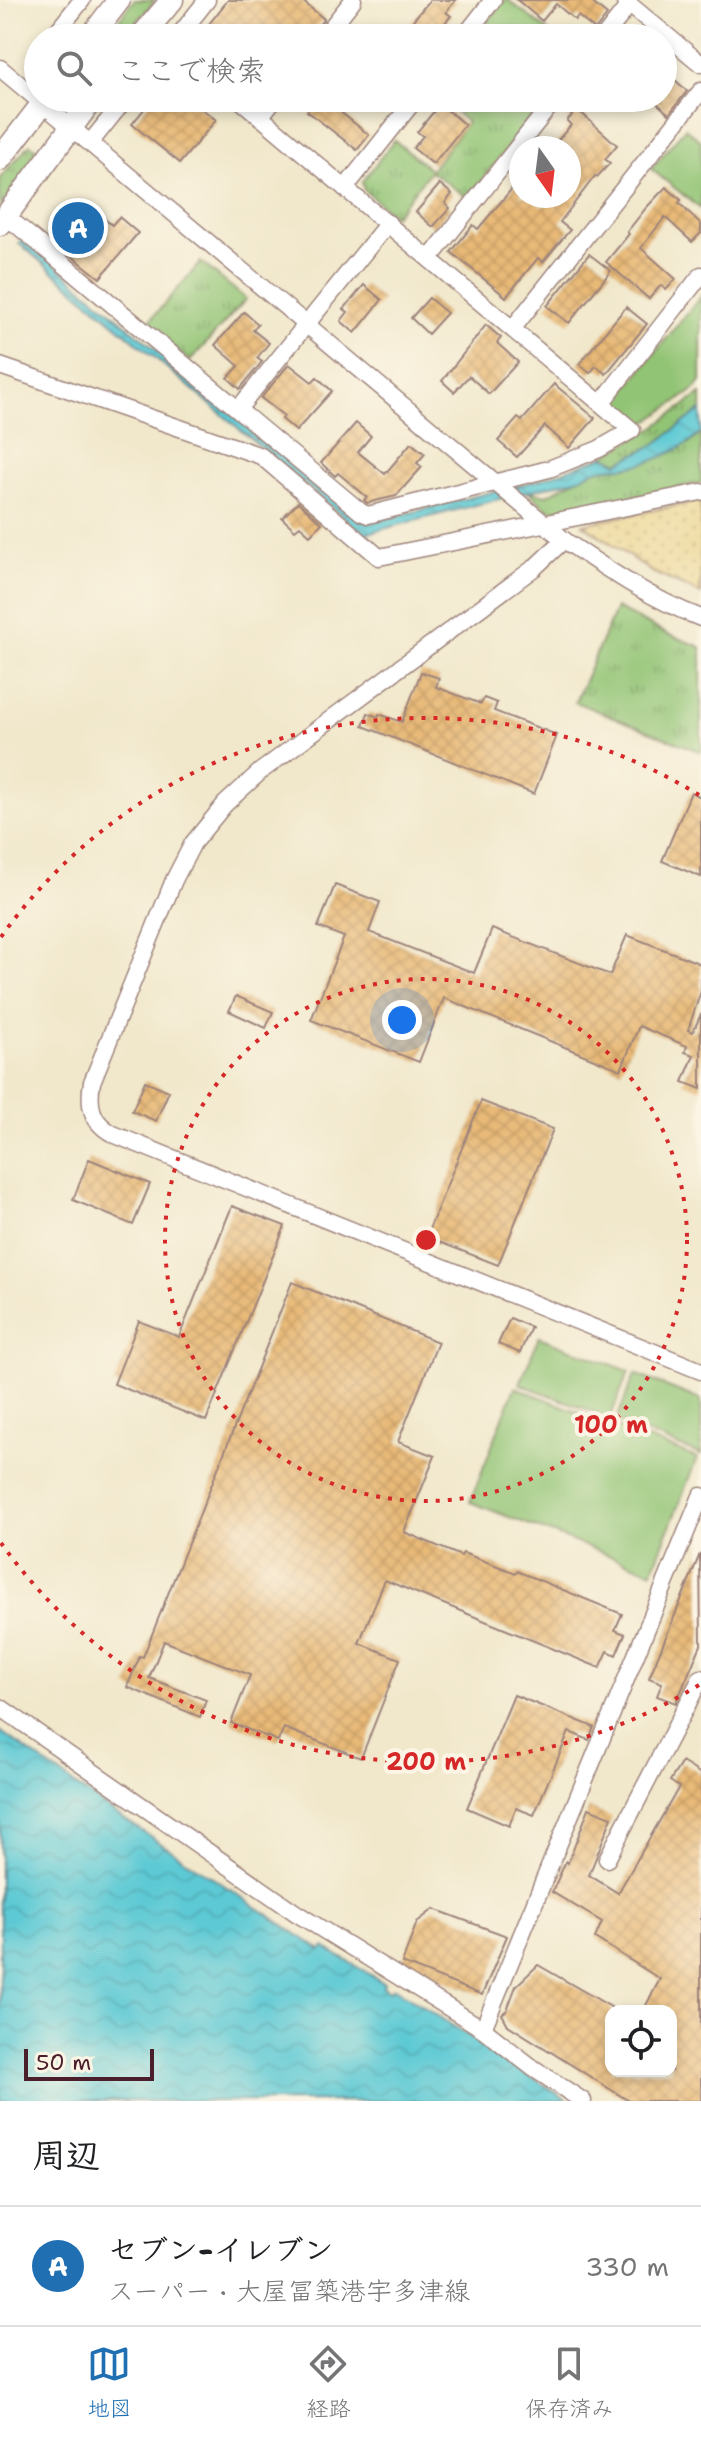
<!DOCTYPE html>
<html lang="ja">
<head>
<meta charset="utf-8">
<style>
  body { margin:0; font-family:"Shantell Sans","Klee One",sans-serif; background:#f6f6f6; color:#202124 }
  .controls { position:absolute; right:24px; bottom:24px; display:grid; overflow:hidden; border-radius:16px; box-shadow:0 4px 12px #0003 }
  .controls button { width:72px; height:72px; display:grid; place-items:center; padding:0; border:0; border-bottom:2px solid #e0e0e0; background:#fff; color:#202124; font:40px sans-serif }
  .compass { position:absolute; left:509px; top:136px; width:72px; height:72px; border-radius:50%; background:#fff; box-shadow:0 4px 12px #0003; rotate:166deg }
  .scale { position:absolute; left:24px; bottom:20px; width:130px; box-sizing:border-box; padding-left:8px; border:4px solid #4a1f2b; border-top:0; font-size:22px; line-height:28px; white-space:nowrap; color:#4a1f2b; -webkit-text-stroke:6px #fcf5e5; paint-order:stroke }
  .you { position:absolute; left:402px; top:1020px; width:28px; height:28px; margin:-20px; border:6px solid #fff; border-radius:50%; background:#1a73e8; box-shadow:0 0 0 12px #1a73e833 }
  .badge { display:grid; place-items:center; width:52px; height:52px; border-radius:50%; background:#1f6fb2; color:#fff; font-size:26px; font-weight:700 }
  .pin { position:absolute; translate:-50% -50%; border:4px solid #fff; box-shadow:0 2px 8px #0006 }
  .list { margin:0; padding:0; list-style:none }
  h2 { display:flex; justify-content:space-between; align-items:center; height:104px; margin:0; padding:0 32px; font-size:34px }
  h2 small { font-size:26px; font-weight:400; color:#757577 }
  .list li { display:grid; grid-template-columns:52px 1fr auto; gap:24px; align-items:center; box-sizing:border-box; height:120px; padding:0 32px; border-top:2px solid #e0e0e0 }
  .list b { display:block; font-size:30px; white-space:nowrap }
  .list p { margin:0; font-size:26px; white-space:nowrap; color:#757577 }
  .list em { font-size:26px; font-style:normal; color:#757577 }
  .icon { flex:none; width:44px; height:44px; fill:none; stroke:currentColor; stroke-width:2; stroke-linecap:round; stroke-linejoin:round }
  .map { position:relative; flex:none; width:701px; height:2101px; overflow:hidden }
  .search { position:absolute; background:#fff; box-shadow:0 4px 12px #0003; left:24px; right:24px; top:24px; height:88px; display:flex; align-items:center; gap:20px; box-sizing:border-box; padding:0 28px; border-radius:44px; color:#757577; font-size:30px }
  .sheet { height:224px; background:#fff }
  nav { display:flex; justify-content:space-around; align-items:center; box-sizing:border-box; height:112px; border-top:2px solid #e0e0e0; background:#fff; font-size:22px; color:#757577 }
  nav a { display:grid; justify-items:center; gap:4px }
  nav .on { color:#1f6fb2 }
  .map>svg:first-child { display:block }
  .grass { fill:url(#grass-tufts); stroke:#6e7250; stroke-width:2 }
  .sand { fill:url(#sand-dots); stroke:#9c7c64; stroke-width:2 }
  .park { fill:#92c475; stroke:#6e7250; stroke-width:2 }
  .water { fill:url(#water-waves); stroke:#537480; stroke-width:2 }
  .building { fill:url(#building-cross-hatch) }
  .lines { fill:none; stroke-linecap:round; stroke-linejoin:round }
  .minor-casing { stroke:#9e847c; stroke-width:19 }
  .major-casing { stroke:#9e847c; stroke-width:25 }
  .minor { stroke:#fff; stroke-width:16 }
  .major { stroke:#fff; stroke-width:22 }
  .ring { fill:none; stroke:#d62828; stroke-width:4; stroke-dasharray:4 8 }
  .centre { fill:#d62828; stroke:#fcf5e5; stroke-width:4 }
  .ring-label { font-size:24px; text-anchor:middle; font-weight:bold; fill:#d62828; stroke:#fcf5e5; stroke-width:8; stroke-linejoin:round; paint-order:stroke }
</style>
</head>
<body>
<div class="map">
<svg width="701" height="2101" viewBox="0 0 701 2101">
  <defs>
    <pattern id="grass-tufts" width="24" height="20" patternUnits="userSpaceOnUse" patternTransform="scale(2)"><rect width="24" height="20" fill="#92c475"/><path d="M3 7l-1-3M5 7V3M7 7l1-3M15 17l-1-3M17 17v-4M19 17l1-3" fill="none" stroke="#799f60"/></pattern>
    <pattern id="sand-dots" width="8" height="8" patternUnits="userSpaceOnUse" patternTransform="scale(2)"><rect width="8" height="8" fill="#eeda9e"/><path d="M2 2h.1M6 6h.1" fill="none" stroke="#cebb88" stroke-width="1.8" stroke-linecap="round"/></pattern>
    <pattern id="water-waves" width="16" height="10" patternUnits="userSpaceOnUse" patternTransform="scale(2)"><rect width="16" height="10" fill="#5cc9d4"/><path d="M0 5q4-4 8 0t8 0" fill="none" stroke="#52acb6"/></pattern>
    <pattern id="building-cross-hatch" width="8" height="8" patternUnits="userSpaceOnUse" patternTransform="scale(2)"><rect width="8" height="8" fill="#e8b977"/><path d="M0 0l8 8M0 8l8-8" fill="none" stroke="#c89f67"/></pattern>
  </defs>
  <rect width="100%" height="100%" fill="#fcf5e5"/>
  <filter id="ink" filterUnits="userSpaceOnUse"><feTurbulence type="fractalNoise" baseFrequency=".0125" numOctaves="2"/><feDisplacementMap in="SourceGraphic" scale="16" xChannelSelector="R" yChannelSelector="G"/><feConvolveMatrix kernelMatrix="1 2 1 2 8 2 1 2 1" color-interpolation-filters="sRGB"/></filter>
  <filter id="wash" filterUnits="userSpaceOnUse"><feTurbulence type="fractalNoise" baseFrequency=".006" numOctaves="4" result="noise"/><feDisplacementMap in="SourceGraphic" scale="32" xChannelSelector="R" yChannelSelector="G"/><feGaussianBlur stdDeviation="1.8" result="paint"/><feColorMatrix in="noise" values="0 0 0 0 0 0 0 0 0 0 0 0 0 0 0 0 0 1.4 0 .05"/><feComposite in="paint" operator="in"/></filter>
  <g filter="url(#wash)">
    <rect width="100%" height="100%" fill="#f1e8cc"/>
    <!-- grass -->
    <g class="grass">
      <polygon points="134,0 155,0 123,38 105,38"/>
      <polygon points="505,0 508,0 557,38 475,38"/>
      <polygon points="438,98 525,98 538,109 468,198 430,171 394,216 364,190 362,182 394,140 431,170 467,122"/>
      <polygon points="30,144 42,152 0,207 0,178"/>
      <polygon points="201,262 246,299 190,361 146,325"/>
      <polygon points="701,394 701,410 654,445 618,463 604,456 652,429"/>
      <polygon points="701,433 701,483 564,511 548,509 527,491 547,495 597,468 638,464 670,453 691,442"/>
      <polygon points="616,608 667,634 701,647 701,752 575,702"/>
    </g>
    <!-- sand -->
    <polygon class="sand" points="701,501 701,594 652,572 583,524"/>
    <!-- park -->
    <g class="park">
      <polygon points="685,128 701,141 701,209 651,169"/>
      <polygon points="701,296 701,382 694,390 644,424 621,405 619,397"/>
      <polygon points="539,1337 629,1371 610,1418 520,1384"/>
      <polygon points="635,1374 701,1400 701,1455 616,1421"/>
      <polygon points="515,1387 697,1458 652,1572 470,1502"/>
    </g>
    <!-- water -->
    <g class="water">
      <path d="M23,238L361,521L370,523L539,480L604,456L618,463L654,445L701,410V433C683,449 660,459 637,465C611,471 607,462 580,478L364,534L19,243Z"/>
      <polygon points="0,1731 100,1803 321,1950 324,1947 384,1983 383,1987 390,1991 393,1987 569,2101 0,2101"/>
    </g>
    <g id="blocks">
      <!-- building -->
      <g class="building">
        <polygon points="228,0 301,0 324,19 308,38 198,38"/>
        <polygon points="430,0 456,0 446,12 451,16 432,38 398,38"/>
        <polygon points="517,0 589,0 607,15 595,30 578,16 575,20 556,4 542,21"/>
        <polygon points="663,75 671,82 674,79 687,91 669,114 651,98 663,98"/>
        <polygon points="153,98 188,98 216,120 180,163 132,124"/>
        <polygon points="318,98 323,98 369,135 357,150 307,111"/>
        <polygon points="440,104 465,125 433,164 413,148 423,136 417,132"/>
        <polygon points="577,109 617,145 605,159 610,163 597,177 595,176 560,222 570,230 543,262 538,258 506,297 451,252 473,225 478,229 515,185 521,190 521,196 529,196 542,207 550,196 569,196 569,148 551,148 571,125 567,121"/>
        <polygon points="440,184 452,194 445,203 450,208 433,227 416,212"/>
        <polygon points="666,187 681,200 679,203 701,224 701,233 692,242 665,217 641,248 676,279 666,290 661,285 649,299 606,262 629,234 627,232 646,208"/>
        <polygon points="86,204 112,225 119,217 138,233 100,278 54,242"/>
        <polygon points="589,254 611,271 569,323 547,306"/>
        <polygon points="364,285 382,300 355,333 341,321 348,312 344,309"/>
        <polygon points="429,298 447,313 428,334 411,318"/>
        <polygon points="626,307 647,324 606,374 596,366 590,373 579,364"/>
        <polygon points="244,312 258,324 253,330 269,343 257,358 262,362 240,389 228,378 239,366 215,345"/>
        <polygon points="486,325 501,338 497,343 518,362 489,394 469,376 454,392 442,381"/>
        <polygon points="289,364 312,382 317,377 332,391 296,431 282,419 284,416 261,398"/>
        <polygon points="554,384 595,418 569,448 545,426 517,457 498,441 518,418 522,421"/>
        <polygon points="356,423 371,436 358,452 385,474 411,443 425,454 417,463 422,467 396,496 367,503 364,500 367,497 338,473 335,476 321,463"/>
        <polygon points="298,502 322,523 310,535 300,526 295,530 282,518"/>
        <polygon points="421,672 439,678 436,687 481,704 484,698 497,703 494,711 557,735 534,794 363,726 368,713 378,717 379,714 402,722"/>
        <polygon points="691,792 701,797 701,877 662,861"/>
        <polygon points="335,885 380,902 369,932 474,973 492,929 610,975 627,935 701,964 701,991 688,1030 693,1032 701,1014 701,1089 683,1082 694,1055 685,1052 687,1046 639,1026 621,1070 444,998 419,1062 311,1020 344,937 318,927"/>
        <polygon points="236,996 273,1012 266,1028 229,1011"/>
        <polygon points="145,1081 169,1091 156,1121 132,1111"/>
        <polygon points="481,1101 553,1129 498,1265 426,1237"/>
        <polygon points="89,1159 150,1184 133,1225 73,1200"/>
        <polygon points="232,1206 285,1226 206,1421 114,1384 139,1321 179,1337"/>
        <polygon points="292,1282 438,1342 398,1442 435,1456 404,1532 461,1556 463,1553 516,1573 517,1571 622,1614 615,1630 625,1634 616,1655 608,1651 600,1668 385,1580 359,1643 400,1659 361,1758 284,1728 278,1741 231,1723 250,1675 164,1641 149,1678 206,1700 200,1717 127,1687 140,1656 143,1657"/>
        <polygon points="510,1318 531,1327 520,1353 498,1344"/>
        <polygon points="700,1554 701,1645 676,1703 657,1696 662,1683 649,1678"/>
        <polygon points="514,1695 594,1727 589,1740 569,1732 534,1815 516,1808 509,1826 467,1808"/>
        <polygon points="682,1762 701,1774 701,2101 629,2101 508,2025 502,2014 507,2010 516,1986 538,1965 611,2007 611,2071 671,2071 671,2011 643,2011 660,1979 595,1938 602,1922 552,1892 566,1861 568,1863 589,1808 612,1817 589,1875 618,1893 679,1787 670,1781"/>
        <polygon points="434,1909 507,1936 482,1995 402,1963 417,1922"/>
      </g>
    </g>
  </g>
  <g filter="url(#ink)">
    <use href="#blocks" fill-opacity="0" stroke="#9e847c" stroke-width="2"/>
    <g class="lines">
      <!-- minor casing -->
      <g class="minor-casing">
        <g id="minor">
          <polyline points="624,0 701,64"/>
          <polyline points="52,38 82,0"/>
          <polyline points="177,38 207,0"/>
          <polyline points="323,38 353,0"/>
          <polyline points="463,38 493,0"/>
          <polyline points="603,38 629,5"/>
          <path d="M0,68L564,540C608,570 651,599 701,618"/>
          <polyline points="260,117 275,98"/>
          <polyline points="90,143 126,98"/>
          <polyline points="345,188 416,98"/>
          <polyline points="6,216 361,512 368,515 549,469 599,449 632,430 238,98"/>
          <polyline points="430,258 556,98"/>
          <polyline points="513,328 701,91"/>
          <polyline points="0,366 261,456 379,557 701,492"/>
          <polyline points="602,402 701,275"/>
          <polyline points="239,408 388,223"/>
          <path d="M564,540L534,568L261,771L225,804L193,843L174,880L92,1082C88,1105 91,1122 113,1134L701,1371"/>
          <polyline points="0,1707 296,1913 483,2029 533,2068 583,2101"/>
          <polyline points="607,1859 701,1678"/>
          <polyline points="483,2029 701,1496"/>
        </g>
      </g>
      <!-- major casing -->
      <g class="major-casing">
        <g id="major">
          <polyline points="90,38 119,0"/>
          <polyline points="140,38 172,0"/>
          <polyline points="0,159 47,98"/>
          <polyline points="0,224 93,98"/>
        </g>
      </g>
      <!-- minor -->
      <use href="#minor" class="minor"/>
      <!-- major -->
      <use href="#major" class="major"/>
    </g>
  </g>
  <!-- distance rings -->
  <g class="ring">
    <circle cx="426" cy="1240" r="261"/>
    <path d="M699 1685A522 522 0 0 1 1 1543M1 937A522 522 0 0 1 699 795"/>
  </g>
  <circle cx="426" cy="1240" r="12" class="centre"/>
  <g class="ring-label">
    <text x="611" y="1433">100 m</text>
    <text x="426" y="1770">200 m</text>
  </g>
</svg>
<div class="controls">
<button><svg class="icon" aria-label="locate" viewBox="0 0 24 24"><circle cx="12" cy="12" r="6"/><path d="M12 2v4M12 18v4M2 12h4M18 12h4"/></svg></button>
</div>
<svg class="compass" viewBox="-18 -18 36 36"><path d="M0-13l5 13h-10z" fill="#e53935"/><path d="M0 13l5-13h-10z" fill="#757577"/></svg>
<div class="scale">50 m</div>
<div class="you"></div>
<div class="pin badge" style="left:78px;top:228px">A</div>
<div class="search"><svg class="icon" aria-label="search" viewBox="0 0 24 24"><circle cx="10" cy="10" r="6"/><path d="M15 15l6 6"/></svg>ここで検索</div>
</div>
<section class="sheet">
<h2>周辺<small></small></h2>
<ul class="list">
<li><span class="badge">A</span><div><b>セブン-イレブン</b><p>スーパー · 大屋冨築港宇多津線</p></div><em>330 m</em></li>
</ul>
</section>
<nav>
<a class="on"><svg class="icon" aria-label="map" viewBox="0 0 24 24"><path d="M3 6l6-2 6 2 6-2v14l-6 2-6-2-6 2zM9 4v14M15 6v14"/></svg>地図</a>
<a><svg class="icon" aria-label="directions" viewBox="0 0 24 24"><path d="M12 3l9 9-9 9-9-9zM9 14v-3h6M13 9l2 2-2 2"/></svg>経路</a>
<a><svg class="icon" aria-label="saved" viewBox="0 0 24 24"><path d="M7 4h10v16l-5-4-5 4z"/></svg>保存済み</a>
</nav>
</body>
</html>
